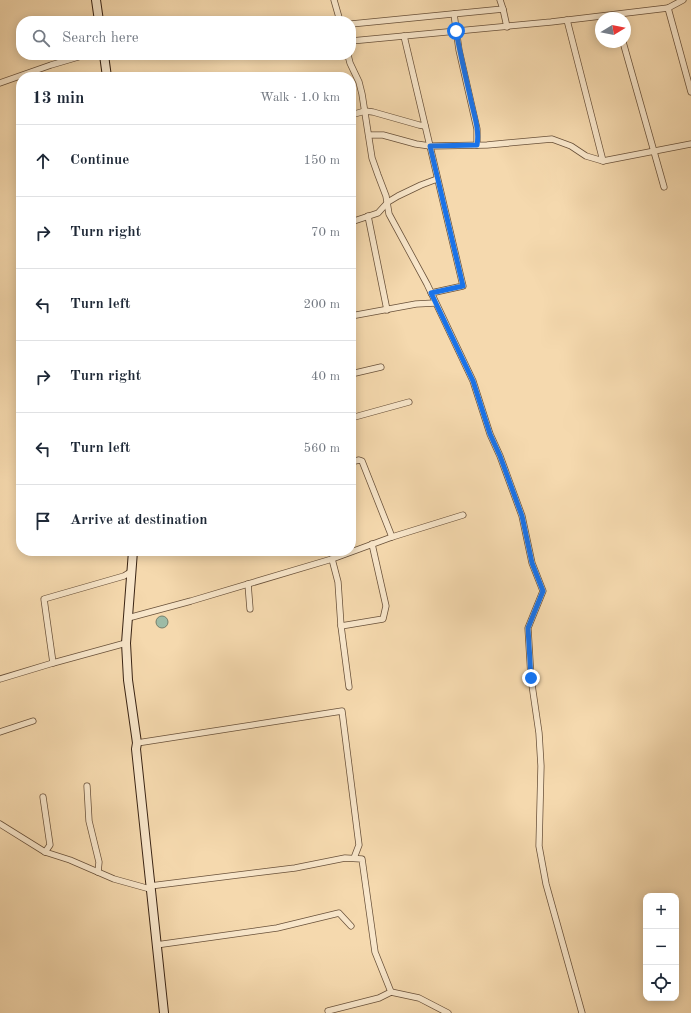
<!DOCTYPE html>
<html lang="en">
<head>
<meta charset="utf-8">
<style>
  body { margin:0; font-family:"Old Standard TT",serif; background:#f6f6f7; color:#1f2937 }
  .controls { position:absolute; right:12px; bottom:12px; display:grid; overflow:hidden; border-radius:8px; box-shadow:0 2px 10px #0003 }
  .controls button { width:36px; height:36px; display:grid; place-items:center; padding:0; border:0; border-bottom:1px solid #e0e1e3; background:#fff; color:#1f2937; font:20px sans-serif }
  .compass { position:absolute; left:595px; top:12px; width:36px; height:36px; border-radius:50%; background:#fff; box-shadow:0 2px 10px #0003; rotate:80deg }
  .stop { position:absolute; width:12px; height:12px; margin:-9px; border:3px solid #1a73e8; border-radius:50%; background:#fff }
  .stop.end { background:#1a73e8; border-color:#fff; box-shadow:0 1px 4px #0008 }
  .list { margin:0; padding:0; list-style:none }
  h2 { display:flex; justify-content:space-between; align-items:center; height:52px; margin:0; padding:0 16px; font-size:17px }
  h2 small { font-size:13px; font-weight:400; color:#747a83 }
  .list li { display:grid; grid-template-columns:26px 1fr auto; gap:12px; align-items:center; box-sizing:border-box; height:72px; padding:0 16px; border-top:1px solid #e0e1e3 }
  .list b { display:block; font-size:15px; white-space:nowrap }
  .list em { font-size:13px; font-style:normal; color:#747a83 }
  .icon { flex:none; width:22px; height:22px; fill:none; stroke:currentColor; stroke-width:2; stroke-linecap:round; stroke-linejoin:round }
  .map { position:relative; flex:none; width:691px; height:1013px; overflow:hidden }
  .search { position:absolute; background:#fff; box-shadow:0 2px 10px #0003; left:16px; top:16px; width:340px; height:44px; display:flex; align-items:center; gap:10px; box-sizing:border-box; padding:0 14px; border-radius:16px; color:#747a83; font-size:15px }
  .panel { position:absolute; background:#fff; box-shadow:0 2px 10px #0003; left:16px; top:72px; width:340px; height:484px; border-radius:16px }
  .map>svg:first-child { display:block }
  .water { fill:#9dbba6; stroke:#757f6c }
  .lines { fill:none; stroke-linecap:round; stroke-linejoin:round }
  .street-casing { stroke:#69513a; stroke-width:7 }
  .secondary-casing { stroke:#3a2414; stroke-width:10 }
  .street { stroke:#f8e6ca; stroke-width:5.5 }
  .secondary { stroke:#f8e6ca; stroke-width:8 }
  .route { stroke:#1a73e8; stroke-width:5 }
</style>
</head>
<body>
<div class="map">
<svg width="691" height="1013" viewBox="0 0 691 1013">
  <rect width="100%" height="100%" fill="#f5d9ae"/>
  <filter id="stains"><feTurbulence type="fractalNoise" baseFrequency=".005" numOctaves="4"/><feColorMatrix values="0 0 0 0 .2 0 0 0 0 .09 0 0 0 0 .02 0 0 0 .5 -.17"/></filter>
  <radialGradient id="worn" r=".72"><stop offset=".6" stop-color="#630" stop-opacity="0"/><stop offset="1" stop-color="#630" stop-opacity=".3"/></radialGradient>
  <!-- water -->
  <circle class="water" cx="162" cy="622" r="6"/>
  <g class="lines">
    <!-- street casing -->
    <g class="street-casing">
      <g id="street">
        <polyline points="334,0 340,21"/>
        <polyline points="668,8 691,92"/>
        <polyline points="503,9 507,27"/>
        <polyline points="454,14 459,50 477,129 477,145"/>
        <polyline points="567,20 603,161"/>
        <polyline points="351,24 503,9 500,0"/>
        <polyline points="404,36 463,286 431,293"/>
        <polyline points="351,41 551,22 668,8 683,0"/>
        <polyline points="623,42 664,187"/>
        <polyline points="348,55 350,63 359,82 362,94 372,158 378,175 386,196 389,214 427,284 473,381 490,434 500,456 522,516 532,563 543,591 528,628 531,678 539,733 541,766 539,846 546,884 582,1013"/>
        <polyline points="0,83 51,65 85,55"/>
        <polyline points="351,115 365,111 373,112 419,125 425,126"/>
        <polyline points="369,135 383,135 416,144 430,146 487,145 552,139 571,146 586,156 603,161 691,144"/>
        <polyline points="368,216 387,310"/>
        <polyline points="351,222 378,213 388,202 398,196 421,185 437,179"/>
        <polyline points="351,316 416,304 435,303"/>
        <polyline points="351,374 381,367"/>
        <polyline points="351,418 409,402"/>
        <polyline points="351,462 359,460 362,461 392,537"/>
        <polyline points="332,559 338,582 341,626 349,687"/>
        <polyline points="248,584 250,609"/>
        <polyline points="128,618 191,601 332,559 392,537 463,515"/>
        <polyline points="341,626 383,619 386,606 372,544"/>
        <polyline points="53,663 44,599 124,576 132,571"/>
        <polyline points="0,679 53,663 126,643"/>
        <polyline points="0,732 33,721"/>
        <polyline points="137,743 342,711 359,845 354,858"/>
        <polyline points="87,786 89,821 99,862 98,872"/>
        <polyline points="43,797 50,845 45,852"/>
        <polyline points="0,824 45,852 70,860 114,879 150,889"/>
        <polyline points="150,886 295,868 345,858 362,859 375,952 391,992"/>
        <polyline points="156,945 277,928 339,913 351,926"/>
        <polyline points="328,1011 379,998 391,992 419,998 448,1013"/>
      </g>
    </g>
    <!-- secondary casing -->
    <g class="secondary-casing">
      <g id="secondary">
        <polyline points="96,0 99,21"/>
        <polyline points="104,55 107,77"/>
        <polyline points="133,551 126,643 128,680 137,743 136,749 164,1013"/>
      </g>
    </g>
    <!-- street -->
    <use href="#street" class="street"/>
    <!-- secondary -->
    <use href="#secondary" class="secondary"/>
  </g>
  <g class="lines">
    <!-- route -->
    <path class="route" d="M456,31C460,53 465,74 470,96C473,112 480,129 477,145L430,146L463,286L431,293L473,381L490,434L500,456L522,516L532,563L543,591L528,628L531,678"/>
  </g>
  <rect width="100%" height="100%" filter="url(#stains)"/>
  <rect width="100%" height="100%" fill="url(#worn)"/>
</svg>
<div class="controls">
<button>+</button>
<button>−</button>
<button><svg class="icon" aria-label="locate" viewBox="0 0 24 24"><circle cx="12" cy="12" r="6"/><path d="M12 2v4M12 18v4M2 12h4M18 12h4"/></svg></button>
</div>
<svg class="compass" viewBox="-18 -18 36 36"><path d="M0-13l5 13h-10z" fill="#e53935"/><path d="M0 13l5-13h-10z" fill="#747a83"/></svg>
<div class="stop" style="left:456px;top:31px"></div>
<div class="stop end" style="left:531px;top:678px"></div>
<div class="search"><svg class="icon" aria-label="search" viewBox="0 0 24 24"><circle cx="10" cy="10" r="6"/><path d="M15 15l6 6"/></svg>Search here</div>
<section class="panel">
<h2>13 min<small>Walk · 1.0 km</small></h2>
<ul class="list">
<li><svg class="icon" aria-label="ahead" viewBox="0 0 24 24"><path d="M12 20V5M6 11l6-6 6 6"/></svg><div><b>Continue</b></div><em>150 m</em></li>
<li><svg class="icon" aria-label="right" viewBox="0 0 24 24"><path d="M7 20v-9h11M14 6l5 5-5 5"/></svg><div><b>Turn right</b></div><em>70 m</em></li>
<li><svg class="icon" aria-label="left" viewBox="0 0 24 24"><path d="M17 20v-9H6M10 6l-5 5 5 5"/></svg><div><b>Turn left</b></div><em>200 m</em></li>
<li><svg class="icon" aria-label="right" viewBox="0 0 24 24"><path d="M7 20v-9h11M14 6l5 5-5 5"/></svg><div><b>Turn right</b></div><em>40 m</em></li>
<li><svg class="icon" aria-label="left" viewBox="0 0 24 24"><path d="M17 20v-9H6M10 6l-5 5 5 5"/></svg><div><b>Turn left</b></div><em>560 m</em></li>
<li><svg class="icon" aria-label="arrive" viewBox="0 0 24 24"><path d="M6 21V4h12l-3 4 3 4H6"/></svg><div><b>Arrive at destination</b></div></li>
</ul>
</section>
</div>
</body>
</html>
